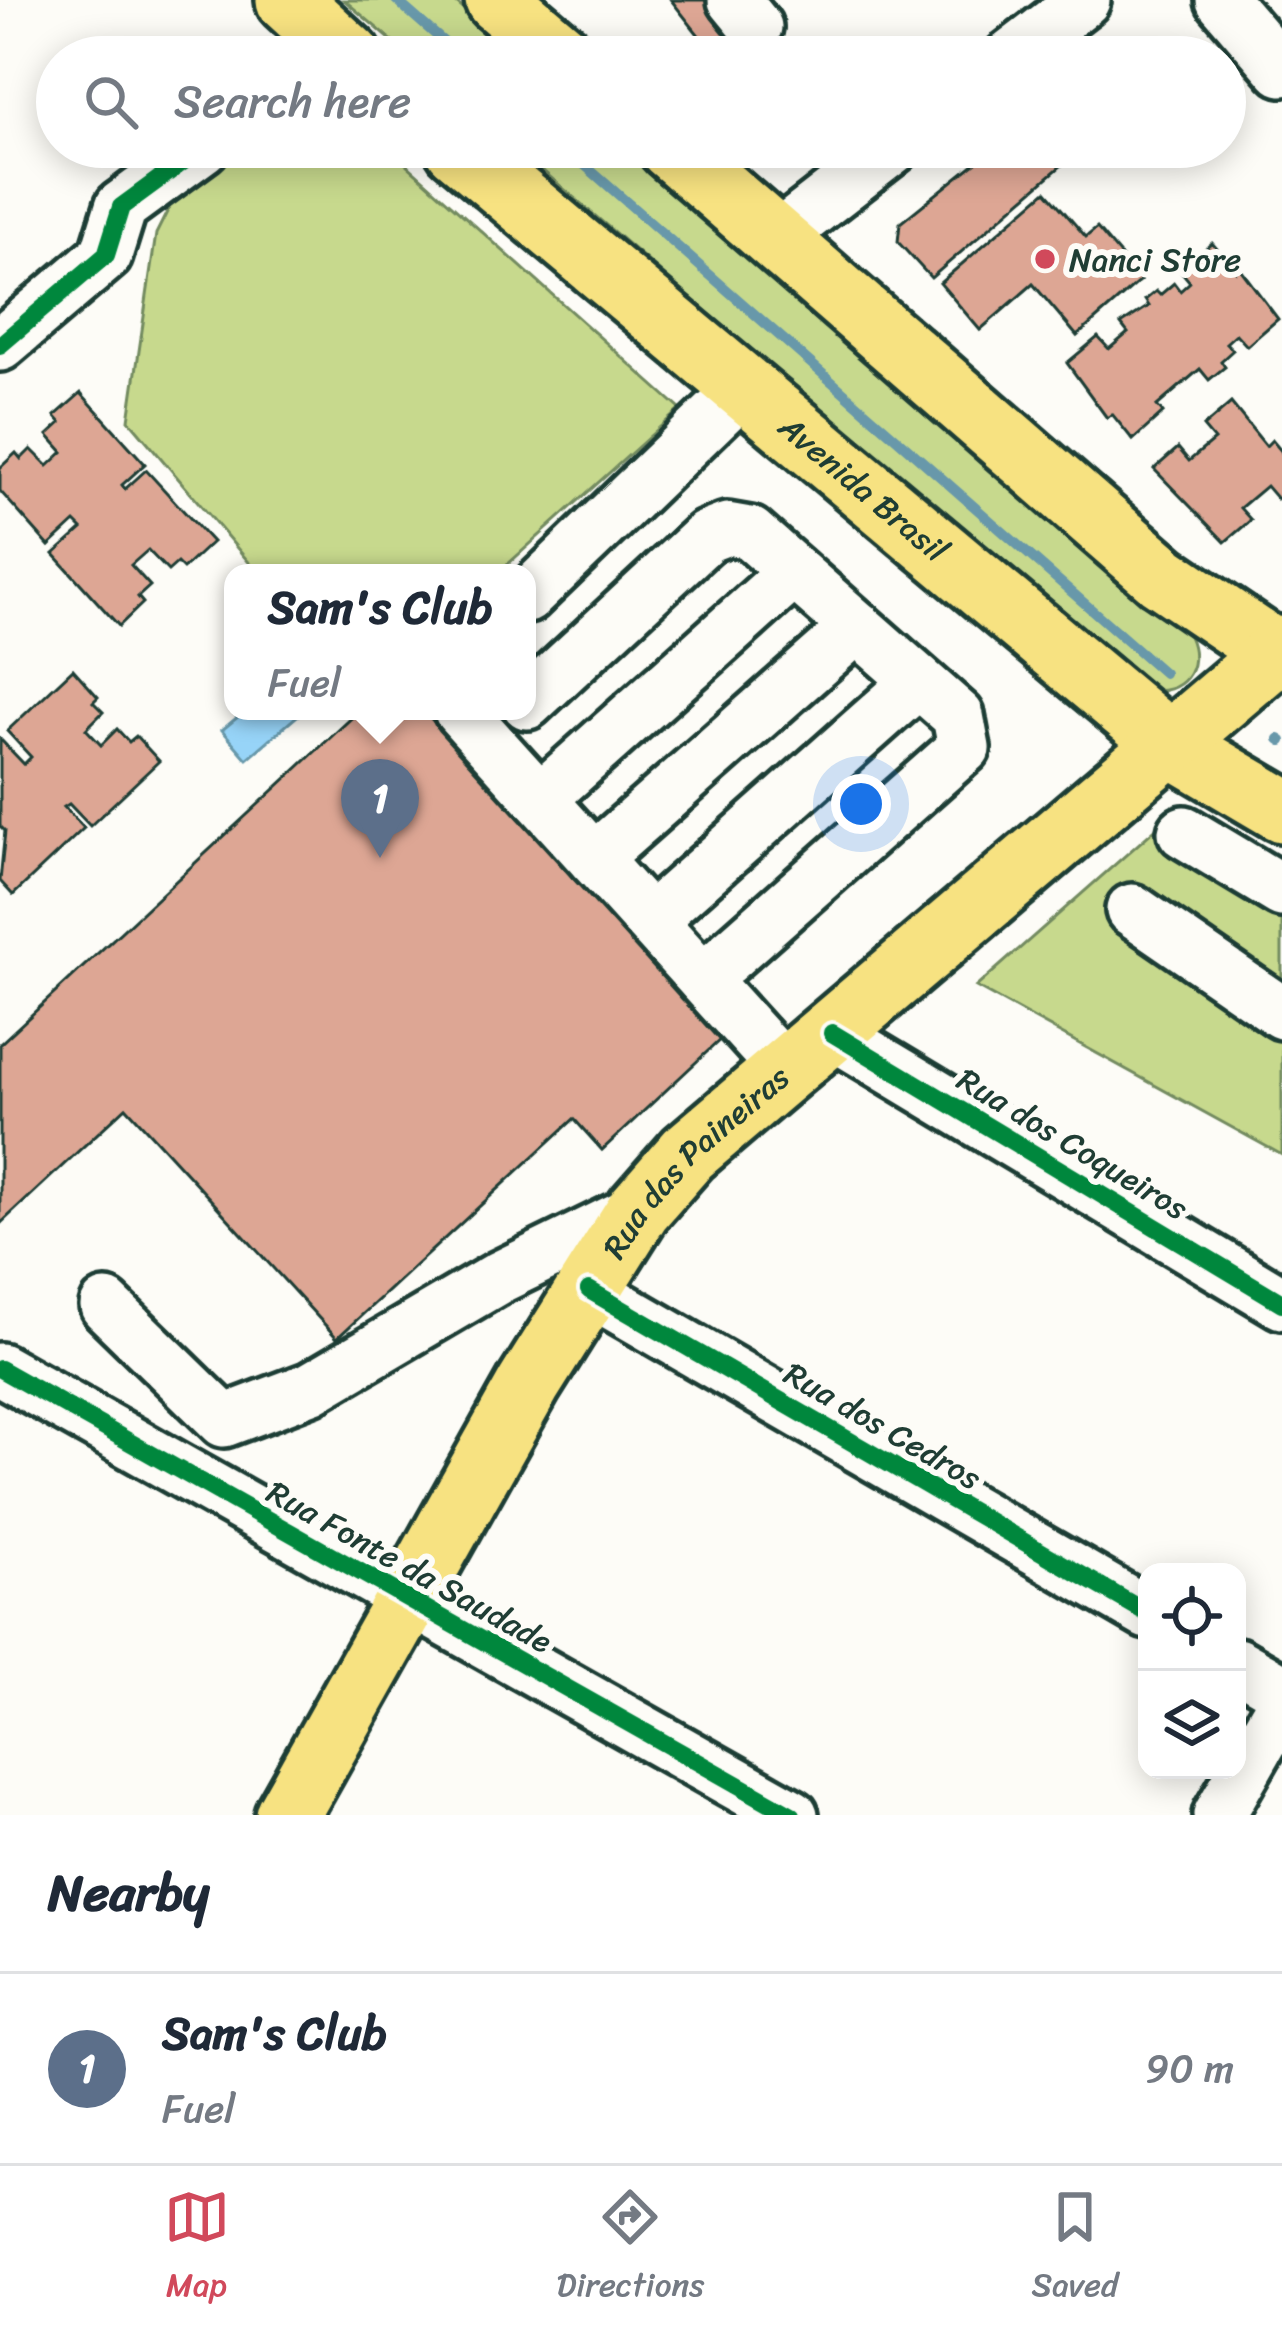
<!DOCTYPE html>
<html lang="en">
<head>
<meta charset="utf-8">
<style>
  body { margin:0; font-family:Sriracha,sans-serif; background:#f6f6f7; color:#1f2937 }
  .controls { position:absolute; right:36px; bottom:36px; display:grid; overflow:hidden; border-radius:24px; box-shadow:0 6px 30px #0003 }
  .controls button { width:108px; height:108px; display:grid; place-items:center; padding:0; border:0; border-bottom:3px solid #e0e1e3; background:#fff; color:#1f2937; font:60px sans-serif }
  .you { position:absolute; left:861px; top:804px; width:42px; height:42px; margin:-30px; border:9px solid #fff; border-radius:50%; background:#1a73e8; box-shadow:0 0 0 18px #1a73e833 }
  .badge { display:grid; place-items:center; width:78px; height:78px; border-radius:50%; background:#d1495b; color:#fff; font-size:39px; font-weight:700 }
  .pin { position:absolute; translate:-50% -99px; filter:drop-shadow(0 3px 6px #0008) }
  .pin::after { content:''; position:absolute; top:63px; width:42px; height:36px; background:inherit; clip-path:polygon(0 0,100% 0,50% 100%) }
  .popup { position:absolute; left:224px; top:564px; width:312px; height:156px; box-sizing:border-box; display:grid; place-content:center; border-radius:24px; background:#fff; filter:drop-shadow(0 3px 9px #0005); font-size:39px; white-space:nowrap; color:#747a83 }
  .popup b { font-size:45px; color:#1f2937 }
  .popup::after { content:''; position:absolute; left:50%; top:100%; margin-left:-24px; border:24px solid transparent; border-top-color:#fff }
  .list { margin:0; padding:0; list-style:none }
  h2 { display:flex; justify-content:space-between; align-items:center; height:156px; margin:0; padding:0 48px; font-size:51px }
  h2 small { font-size:39px; font-weight:400; color:#747a83 }
  .list li { display:grid; grid-template-columns:78px 1fr auto; gap:36px; align-items:center; box-sizing:border-box; height:192px; padding:0 48px; border-top:3px solid #e0e1e3 }
  .list b { display:block; font-size:45px; white-space:nowrap }
  .list p { margin:0; font-size:39px; white-space:nowrap; color:#747a83 }
  .list em { font-size:39px; font-style:normal; color:#747a83 }
  .icon { flex:none; width:66px; height:66px; fill:none; stroke:currentColor; stroke-width:2; stroke-linecap:round; stroke-linejoin:round }
  .map { position:relative; flex:none; width:1282px; height:1815px; overflow:hidden }
  .search { position:absolute; background:#fff; box-shadow:0 6px 30px #0003; left:36px; right:36px; top:36px; height:132px; display:flex; align-items:center; gap:30px; box-sizing:border-box; padding:0 42px; border-radius:66px; color:#747a83; font-size:45px }
  .sheet { height:348px; background:#fff }
  nav { display:flex; justify-content:space-around; align-items:center; box-sizing:border-box; height:168px; border-top:3px solid #e0e1e3; background:#fff; font-size:33px; color:#747a83 }
  nav a { display:grid; justify-items:center; gap:6px }
  nav .on { color:#d1495b }
  .map>svg:first-child { display:block }
  .green { fill:#c7d98d; stroke:#738b60; stroke-width:3 }
  .water { fill:#97d4f8; stroke:#6798aa; stroke-width:3 }
  .lines { fill:none; stroke-linecap:round; stroke-linejoin:round }
  .stream { stroke:#6798aa; stroke-width:10 }
  .building { fill:#dda694; stroke:#1f3d34; stroke-width:3 }
  .minor-casing { stroke:#1f3d34; stroke-width:60 }
  .major-casing { stroke:#1f3d34; stroke-width:72 }
  .minor { stroke:#fdfcf7; stroke-width:51 }
  .major { stroke:#f7e281; stroke-width:63 }
  .cycleway-casing { stroke:#fdfcf7; stroke-width:26 }
  .cycleway { stroke:#00873e; stroke-width:18 }
  .poi-dot { fill:#d1495b; stroke:#fdfcf7; stroke-width:4.5 }
  .labels { text-anchor:middle; stroke-width:12; stroke-linejoin:round; paint-order:stroke }
  .poi-label { font-size:33px; fill:#1f3d34; stroke:#fdfcf7; text-anchor:start }
  .street-label { font-size:33px; fill:#1f3d34; stroke:#fdfcf7 }
</style>
</head>
<body>
<div class="map">
<svg width="1282" height="1815" viewBox="0 0 1282 1815">
  <rect width="100%" height="100%" fill="#fdfcf7"/>
  <filter id="ink" filterUnits="userSpaceOnUse"><feTurbulence type="fractalNoise" baseFrequency=".00833" numOctaves="2"/><feDisplacementMap in="SourceGraphic" scale="24" xChannelSelector="R" yChannelSelector="G"/><feConvolveMatrix kernelMatrix="1 2 1 2 8 2 1 2 1" color-interpolation-filters="sRGB"/></filter>
  <g filter="url(#ink)">
    <!-- green -->
    <g class="green">
      <polygon points="344,0 453,0 519,57 411,57"/>
      <polygon points="231,147 387,147 680,409 498,573 258,573 129,420 156,234 182,182"/>
      <path d="M515,147H623L1189,636C1204,669 1182,696 1147,690Z"/>
      <polygon points="1179,808 1282,870 1282,1155 976,987"/>
    </g>
    <!-- water -->
    <polygon class="water" points="245,711 303,711 247,759 222,730"/>
    <g class="lines">
      <!-- stream -->
      <g class="stream">
        <polyline points="396,0 461,57"/>
        <polyline points="564,147 1164,673"/>
        <polyline points="1279,739 1282,741"/>
      </g>
    </g>
    <!-- building -->
    <g class="building">
      <polygon points="671,0 719,0 765,57 716,57"/>
      <polygon points="995,147 1043,147 1061,166 931,278 898,242 900,223"/>
      <polygon points="1046,191 1086,237 1097,228 1141,280 1077,336 1033,284 980,330 940,283"/>
      <polygon points="1212,243 1236,271 1239,267 1278,319 1247,346 1236,334 1226,343 1233,350 1221,361 1225,367 1209,380 1200,369 1157,406 1163,413 1133,440 1112,414 1107,418 1067,363 1098,337 1109,349 1128,333 1121,324 1149,306 1145,300 1156,291 1160,295 1174,283 1180,291 1190,282 1180,270"/>
      <polygon points="81,393 145,464 122,485 125,489 146,470 212,542 183,569 177,563 168,571 148,550 131,565 150,586 138,597 143,603 119,626 54,554 82,529 75,522 49,546 0,491 0,468 16,453 21,459 31,449 48,466 63,452 48,435 61,423 55,416"/>
      <polygon points="1231,403 1266,446 1272,440 1282,452 1282,495 1277,499 1266,486 1240,508 1251,520 1225,542 1154,469 1178,448 1189,461 1214,440 1203,427"/>
      <polygon points="73,669 98,697 93,702 103,712 86,729 101,745 117,729 129,742 136,736 159,761 90,826 69,804 64,807 84,828 13,895 0,881 5,831 0,826 0,739 24,764 31,757 7,731"/>
      <polygon points="359,711 424,711 723,1037 602,1150 574,1119 337,1338 126,1107 0,1224 0,1044"/>
    </g>
    <g class="lines">
      <!-- minor casing -->
      <g class="minor-casing">
        <g id="minor">
          <polyline points="734,0 756,27"/>
          <polyline points="1222,0 1282,70"/>
          <polyline points="1010,57 1084,0"/>
          <polyline points="777,238 894,147"/>
          <polyline points="0,345 106,255 121,207 203,147"/>
          <polyline points="527,597 744,388"/>
          <polyline points="527,703 706,537 727,529 750,533 958,716 964,748 703,979"/>
          <polyline points="460,711 786,1071"/>
          <polyline points="540,799 794,572"/>
          <polyline points="1184,832 1282,891"/>
          <polyline points="594,859 857,627"/>
          <polyline points="1132,910 1282,1013"/>
          <polyline points="650,920 918,682"/>
          <polyline points="832,1033 1282,1303"/>
          <polyline points="589,1290 1147,1613"/>
          <polyline points="106,1306 224,1421 311,1388 500,1277 639,1209"/>
          <polyline points="0,1369 792,1815"/>
          <polyline points="1237,1664 1282,1690"/>
          <polyline points="1219,1815 1282,1705"/>
        </g>
      </g>
      <!-- major casing -->
      <g class="major-casing">
        <g id="major">
          <polyline points="288,0 350,57"/>
          <polyline points="497,0 564,57"/>
          <path id="s1" d="M457,147L1167,742L1282,810"/>
          <polyline points="670,147 1162,576 1282,657"/>
          <path id="s2" d="M287,1815L529,1384L639,1209L688,1153L1282,648"/>
        </g>
      </g>
      <!-- minor -->
      <use href="#minor" class="minor"/>
      <!-- major -->
      <use href="#major" class="major"/>
      <!-- cycleway casing -->
      <g class="cycleway-casing">
        <g id="cycleway">
          <polyline points="0,345 106,255 121,207 203,147"/>
          <polyline points="832,1033 1282,1303"/>
          <polyline points="589,1290 1147,1613"/>
          <polyline points="0,1369 792,1815"/>
        </g>
      </g>
      <!-- cycleway -->
      <use href="#cycleway" class="cycleway"/>
    </g>
  </g>
  <!-- markers -->
  <circle class="poi-dot" cx="1045" cy="259" r="12"/>
  <g class="labels">
    <!-- poi labels -->
    <g class="poi-label">
      <text x="1069" y="271">Nanci Store</text>
    </g>
    <!-- street labels -->
    <g class="street-label">
      <text dy="12" stroke="none"><textPath href="#s1" startOffset="531">Avenida Brasil</textPath></text>
      <text transform="translate(1073 1143) rotate(31)" y="12">Rua dos Coqueiros</text>
      <text dy="12" stroke="none"><textPath href="#s2" startOffset="774">Rua das Paineiras</textPath></text>
      <text transform="translate(883 1425) rotate(30)" y="12">Rua dos Cedros</text>
      <text transform="translate(410 1566) rotate(29)" y="12">Rua Fonte da Saudade</text>
    </g>
  </g>
</svg>
<div class="controls">
<button><svg class="icon" aria-label="locate" viewBox="0 0 24 24"><circle cx="12" cy="12" r="6"/><path d="M12 2v4M12 18v4M2 12h4M18 12h4"/></svg></button>
<button><svg class="icon" aria-label="layers" viewBox="0 0 24 24"><path d="M12 4l9 5-9 5-9-5zM3 14l9 5 9-5"/></svg></button>
</div>
<div class="you"></div>
<div class="pin badge" style="left:380px;top:858px;background:#5c6f8a">1</div>
<div class="popup"><b>Sam's Club</b>Fuel</div>
<div class="search"><svg class="icon" aria-label="search" viewBox="0 0 24 24"><circle cx="10" cy="10" r="6"/><path d="M15 15l6 6"/></svg>Search here</div>
</div>
<section class="sheet">
<h2>Nearby<small></small></h2>
<ul class="list">
<li><span class="badge" style="background:#5c6f8a">1</span><div><b>Sam's Club</b><p>Fuel</p></div><em>90 m</em></li>
</ul>
</section>
<nav>
<a class="on"><svg class="icon" aria-label="map" viewBox="0 0 24 24"><path d="M3 6l6-2 6 2 6-2v14l-6 2-6-2-6 2zM9 4v14M15 6v14"/></svg>Map</a>
<a><svg class="icon" aria-label="directions" viewBox="0 0 24 24"><path d="M12 3l9 9-9 9-9-9zM9 14v-3h6M13 9l2 2-2 2"/></svg>Directions</a>
<a><svg class="icon" aria-label="saved" viewBox="0 0 24 24"><path d="M7 4h10v16l-5-4-5 4z"/></svg>Saved</a>
</nav>
</body>
</html>
